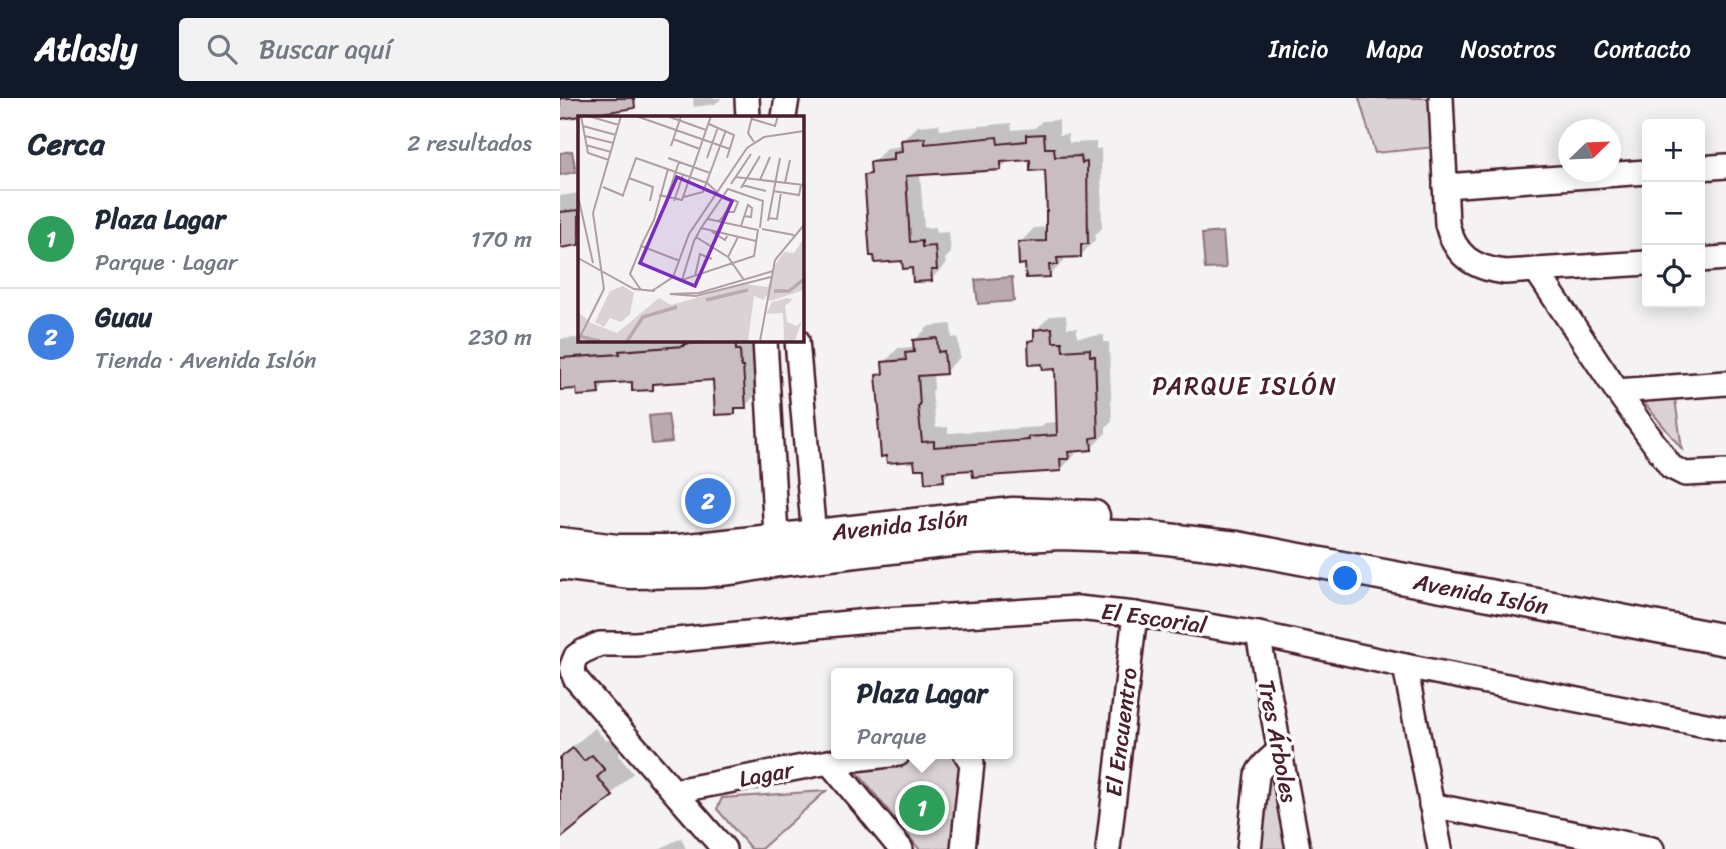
<!DOCTYPE html>
<html lang="es">
<head>
<meta charset="utf-8">
<style>
  body { margin:0; font-family:Sriracha,sans-serif; background:#f2f2f3; color:#1f2937 }
  .controls { position:absolute; right:21px; top:21px; display:grid; overflow:hidden; border-radius:7px; box-shadow:0 4px 18px #0003 }
  .controls button { width:63px; height:63px; display:grid; place-items:center; padding:0; border:0; border-bottom:2px solid #e0e1e3; background:#fff; color:#1f2937; font:35px sans-serif }
  .compass { position:absolute; left:998px; top:21px; width:63px; height:63px; border-radius:50%; background:#fff; box-shadow:0 4px 18px #0003; rotate:67deg }
  .you { position:absolute; left:786px; top:481px; width:24px; height:24px; margin:-18px; border:5px solid #fff; border-radius:50%; background:#1a73e8; box-shadow:0 0 0 10px #1a73e833 }
  .badge { display:grid; place-items:center; width:46px; height:46px; border-radius:50%; background:#111827; color:#fff; font-size:23px; font-weight:700 }
  .pin { position:absolute; translate:-50% -50%; border:4px solid #fff; box-shadow:0 2px 7px #0006 }
  .popup { position:absolute; left:271px; top:570px; width:182px; height:91px; box-sizing:border-box; display:grid; place-content:center; border-radius:7px; background:#fff; filter:drop-shadow(0 2px 5px #0005); font-size:23px; white-space:nowrap; color:#747a83 }
  .popup b { font-size:26px; color:#1f2937 }
  .popup::after { content:''; position:absolute; left:50%; top:100%; margin-left:-14px; border:14px solid transparent; border-top-color:#fff }
  .list { margin:0; padding:0; list-style:none }
  h2 { display:flex; justify-content:space-between; align-items:center; height:91px; margin:0; padding:0 28px; font-size:30px }
  h2 small { font-size:23px; font-weight:400; color:#747a83 }
  .list li { display:grid; grid-template-columns:46px 1fr auto; gap:21px; align-items:center; box-sizing:border-box; height:98px; padding:0 28px; border-top:2px solid #e0e1e3 }
  .list b { display:block; font-size:26px; white-space:nowrap }
  .list p { margin:0; font-size:23px; white-space:nowrap; color:#747a83 }
  .list em { font-size:23px; font-style:normal; color:#747a83 }
  .icon { flex:none; width:38px; height:38px; fill:none; stroke:currentColor; stroke-width:2; stroke-linecap:round; stroke-linejoin:round }
  .map { position:relative; flex:none; width:1166px; height:751px; overflow:hidden }
  header { display:flex; align-items:center; gap:42px; box-sizing:border-box; height:98px; padding:0 35px; background:#111827; color:#fff }
  header strong { font-size:33px }
  nav { display:flex; gap:38px; margin-inline-start:auto; font-size:24px }
  .search { width:490px; height:63px; background:#f2f2f3; display:flex; align-items:center; gap:18px; box-sizing:border-box; padding:0 24px; border-radius:7px; color:#747a83; font-size:26px }
  main { display:flex }
  aside { flex:1; background:#fff }
  .map>svg:first-child { display:block }
  .green { fill:#dbd2d5; stroke:#927880; stroke-width:2 }
  .water { fill:#baa9ae; stroke:#8d727a; stroke-width:2 }
  .shadow { fill:#0003 }
  .building { fill:#cabdc1; stroke:#4a1f2b; stroke-width:2 }
  .lines { fill:none; stroke-linecap:round; stroke-linejoin:round }
  .minor-casing { stroke:#4a1f2b; stroke-width:28 }
  .major-casing { stroke:#4a1f2b; stroke-width:35 }
  .minor { stroke:#fff; stroke-width:23 }
  .major { stroke:#fff; stroke-width:30 }
  .labels { text-anchor:middle; stroke-width:7; stroke-linejoin:round; paint-order:stroke }
  .street-label { font-size:23px; fill:#4a1f2b; stroke:#fff }
  .neighbourhood-label { font-size:24px; letter-spacing:2px; fill:#4a1f2b; stroke:#fff }
  .inset-river { fill:none; stroke:#baa9ae; stroke-width:3.5 }
  .inset-road { fill:none; stroke:#b09ea2; stroke-width:2 }
  .view { fill:#7b2cbf; fill-opacity:0.15; stroke:#7b2cbf; stroke-width:3.5 }
  .inset-edge { fill:none; stroke:#4a1f2b; stroke-width:3.5 }
</style>
</head>
<body>
<header>
<strong>Atlasly</strong>
<div class="search"><svg class="icon" aria-label="search" viewBox="0 0 24 24"><circle cx="10" cy="10" r="6"/><path d="M15 15l6 6"/></svg>Buscar aquí</div>
<nav><a>Inicio</a><a>Mapa</a><a>Nosotros</a><a>Contacto</a></nav>
</header>
<main>
<aside>
<h2>Cerca<small>2 resultados</small></h2>
<ul class="list">
<li><span class="badge" style="background:#2e9e5b">1</span><div><b>Plaza Lagar</b><p>Parque · Lagar</p></div><em>170 m</em></li>
<li><span class="badge" style="background:#3f7fe0">2</span><div><b>Guau</b><p>Tienda · Avenida Islón</p></div><em>230 m</em></li>
</ul>
</aside>
<div class="map">
<svg width="1166" height="751" viewBox="0 0 1166 751">
  <rect width="100%" height="100%" fill="#f4f2f2"/>
  <filter id="ink" filterUnits="userSpaceOnUse"><feTurbulence type="fractalNoise" baseFrequency=".0143" numOctaves="2"/><feDisplacementMap in="SourceGraphic" scale="14" xChannelSelector="R" yChannelSelector="G"/><feConvolveMatrix kernelMatrix="1 2 1 2 8 2 1 2 1" color-interpolation-filters="sRGB"/></filter>
  <g filter="url(#ink)">
    <!-- green -->
    <g class="green">
      <polygon points="799,0 873,0 875,49 815,55"/>
      <polygon points="1115,301 1122,351 1082,302"/>
      <polygon points="388,656 396,658 401,666 395,751 359,751 293,669"/>
      <polygon points="714,673 729,751 698,751 706,682"/>
      <polygon points="266,693 201,751 191,751 157,711 162,700"/>
    </g>
    <!-- water -->
    <g class="water">
      <polygon points="12,53 16,74 0,77 0,55"/>
      <polygon points="663,134 666,170 645,171 642,136"/>
      <polygon points="452,179 454,203 418,206 415,182"/>
      <polygon points="108,316 112,344 92,346 89,318"/>
    </g>
    <!-- shadow -->
    <g class="shadow">
      <polygon points="133,0 162,0 155,6 134,9"/>
      <polygon points="499,22 499,37 508,36 509,45 536,44 536,51 541,50 542,130 535,137 535,142 521,157 503,158 504,163 489,178 467,164 460,145 474,130 488,129 487,71 471,60 449,62 441,70 360,75 364,130 376,129 376,135 389,134 391,155 385,161 386,166 371,181 343,161 306,78 313,71 312,65 327,50 343,48 343,42 358,28 379,26 380,32 451,25 452,32 475,30 482,23"/>
      <polygon points="19,95 19,146 0,148 0,98"/>
      <polygon points="506,217 507,230 517,230 517,239 544,237 544,244 549,244 552,323 546,329 546,335 531,350 514,352 515,357 500,372 414,370 393,371 383,381 355,361 322,321 318,278 324,271 324,265 338,250 355,249 354,243 369,228 391,226 392,240 398,239 400,259 385,274 373,275 374,291 372,293 376,330 388,329 388,335 481,329 485,325 498,324 496,269 484,264 470,243 476,237 476,232 490,218"/>
      <polygon points="19,240 19,242 202,242 206,286 185,308 180,308 174,314 154,280 98,284 92,290 73,282 48,284 38,294 18,289 0,291 0,241"/>
      <polygon points="35,630 46,643 54,637 65,649 58,657 73,675 51,697 0,739 0,659"/>
      <polygon points="121,740 126,751 99,751"/>
    </g>
    <!-- building -->
    <g class="building">
      <polygon points="0,0 74,0 75,10 0,21"/>
      <polygon points="484,36 485,50 494,50 495,59 521,58 522,65 527,64 528,146 521,146 521,159 497,160 498,167 489,167 490,179 466,180 465,166 459,167 458,144 486,143 486,113 487,113 485,72 470,73 470,62 441,64 441,72 346,78 350,144 362,143 362,149 375,148 377,172 371,172 372,183 353,184 352,170 343,171 342,163 315,165 314,158 310,158 304,77 311,76 310,64 334,62 334,55 342,54 341,42 365,40 365,46 437,39 438,46 466,43 466,37"/>
      <polygon points="19,112 19,147 0,150 0,114"/>
      <polygon points="492,230 493,244 502,244 503,253 530,251 530,258 535,258 538,339 531,340 532,352 508,354 509,361 500,361 501,373 413,379 412,372 383,374 384,383 365,385 364,371 355,371 354,363 327,365 326,358 321,359 318,322 320,322 316,277 323,276 322,264 346,262 345,255 354,254 353,242 377,240 378,254 384,253 386,276 358,278 360,308 358,308 362,344 374,343 374,349 469,342 468,339 497,337 495,271 483,272 482,266 469,267 468,243 474,242 474,232"/>
      <polygon points="176,242 176,252 180,252 181,269 183,269 186,310 175,310 175,316 155,317 153,282 93,286 93,292 72,293 72,284 38,286 39,296 17,298 16,291 0,292 0,260 60,256 59,253 124,248 124,246"/>
      <polygon points="13,650 24,663 32,657 45,672 37,679 53,698 0,741 0,660"/>
    </g>
    <g class="lines">
      <!-- minor casing -->
      <g class="minor-casing">
        <g id="minor">
          <polyline points="187,0 188,19"/>
          <path d="M881,0L887,126C895,158 913,170 945,174L1087,165"/>
          <polyline points="224,19 227,0"/>
          <polyline points="1140,70 1166,68"/>
          <polyline points="885,88 1087,74"/>
          <polyline points="1140,162 1166,160"/>
          <polyline points="976,172 1057,293 1111,369 1125,376 1166,374"/>
          <polyline points="205,242 217,455"/>
          <polyline points="237,242 255,451"/>
          <polyline points="1057,293 1166,285"/>
          <polyline points="698,536 738,751"/>
          <polyline points="845,568 880,751"/>
          <polyline points="269,664 341,751"/>
          <polyline points="115,693 269,664 338,656"/>
          <polyline points="871,707 1092,751"/>
          <polyline points="164,751 15,580 12,568 16,558 24,553 40,546 76,546 308,523 517,510 575,516 698,536 845,568 1166,631"/>
          <polyline points="403,751 412,665 406,656"/>
          <polyline points="548,751 575,516"/>
          <path d="M689,751L697,677C701,667 712,660 720,652"/>
        </g>
      </g>
      <!-- major casing -->
      <g class="major-casing">
        <g id="major">
          <polyline points="0,445 57,452 120,452 453,415 534,418"/>
          <polyline points="0,466 69,475 142,474 178,470 218,463 409,441 500,436 590,439 677,449 1166,542"/>
        </g>
      </g>
      <!-- minor -->
      <use href="#minor" class="minor"/>
      <!-- major -->
      <use href="#major" class="major"/>
    </g>
  </g>
  <g class="labels">
    <!-- street labels -->
    <g class="street-label">
      <text transform="translate(340 427) rotate(-6)" y="8">Avenida Islón</text>
      <text transform="translate(921 496) rotate(11)" y="8">Avenida Islón</text>
      <text transform="translate(594 520) rotate(8)" y="8">El Escorial</text>
      <text transform="translate(561 634) rotate(-83)" y="8">El Encuentro</text>
      <text transform="translate(718 643) rotate(79)" y="8">Tres Árboles</text>
      <text transform="translate(206 676) rotate(-11)" y="8">Lagar</text>
    </g>
    <!-- neighbourhood labels -->
    <g class="neighbourhood-label">
      <text x="685" y="296">PARQUE ISLÓN</text>
    </g>
  </g>
  <!-- overview -->
  <g transform="translate(18 18)">
    <rect width="226" height="226" fill="#f4f2f2"/>
    <path d="M226,122V174L192,185L188,179L186,184L176,180L170,225H0V196L13,207L39,217L81,182L93,189L166,168L190,171L197,149L206,136L216,137ZM45,170L56,177L52,198L43,206L32,202L26,211L17,206L32,175ZM209,182L215,183L207,190L209,206L219,210L224,205L217,224L226,225H206L205,197L188,198L194,186Z" fill="#dbd2d5"/>
    <path class="inset-river" d="M196,175H211L226,163M128,184L170,174M0,220L22,225M49,225L65,201L99,191"/>
    <path class="inset-road" d="M3,0L10,37L31,44M10,0L41,9M58,0L152,33M89,0L128,14M174,1L170,17L176,26M174,3L197,10L200,0M131,8L156,19L149,42M5,10L38,19M7,20L35,27M95,23L122,33M8,29L33,36M93,30L103,0M90,42L132,57M129,42L140,11M90,53L76,104L63,130L102,145M157,61L226,69M51,62L75,71L72,85M182,64L192,41M207,67L212,44M153,68L173,38M164,69L188,75M25,71L46,80M163,72L182,40M195,75L221,79L223,69M45,79L58,42L129,67L140,77M81,79L104,84L133,0M0,80L15,147M106,81L125,76L148,14M89,82L101,46M96,85L105,59M190,102L199,103L203,76M130,103L180,114L176,140L104,164L116,125L123,112L150,73L185,85L182,112M141,105L144,102L156,84L160,86L156,96H148M190,105L202,42M163,110L170,89L174,92L173,101L166,100M123,112L178,125M184,113L216,119M133,115L147,124L150,118M118,121L150,141L166,164M150,141L160,121M0,142L56,173L77,175M117,160L122,138L134,143M193,161L118,180L92,178L121,177L195,155M63,174L52,158L63,131M74,175L95,161L111,118L169,32L186,21L226,15M0,225L26,173L15,97L43,0M182,225L197,144L226,109"/>
    <path class="view" d="M99,61L154,85L117,170L62,147Z"/>
    <rect width="226" height="226" class="inset-edge"/>
  </g>
</svg>
<div class="controls">
<button>+</button>
<button>−</button>
<button><svg class="icon" aria-label="locate" viewBox="0 0 24 24"><circle cx="12" cy="12" r="6"/><path d="M12 2v4M12 18v4M2 12h4M18 12h4"/></svg></button>
</div>
<svg class="compass" viewBox="-18 -18 36 36"><path d="M0-13l5 13h-10z" fill="#e53935"/><path d="M0 13l5-13h-10z" fill="#747a83"/></svg>
<div class="you"></div>
<div class="pin badge" style="left:362px;top:710px;background:#2e9e5b">1</div>
<div class="popup"><b>Plaza Lagar</b>Parque</div>
<div class="pin badge" style="left:148px;top:403px;background:#3f7fe0">2</div>
</div>
</main>
</body>
</html>
